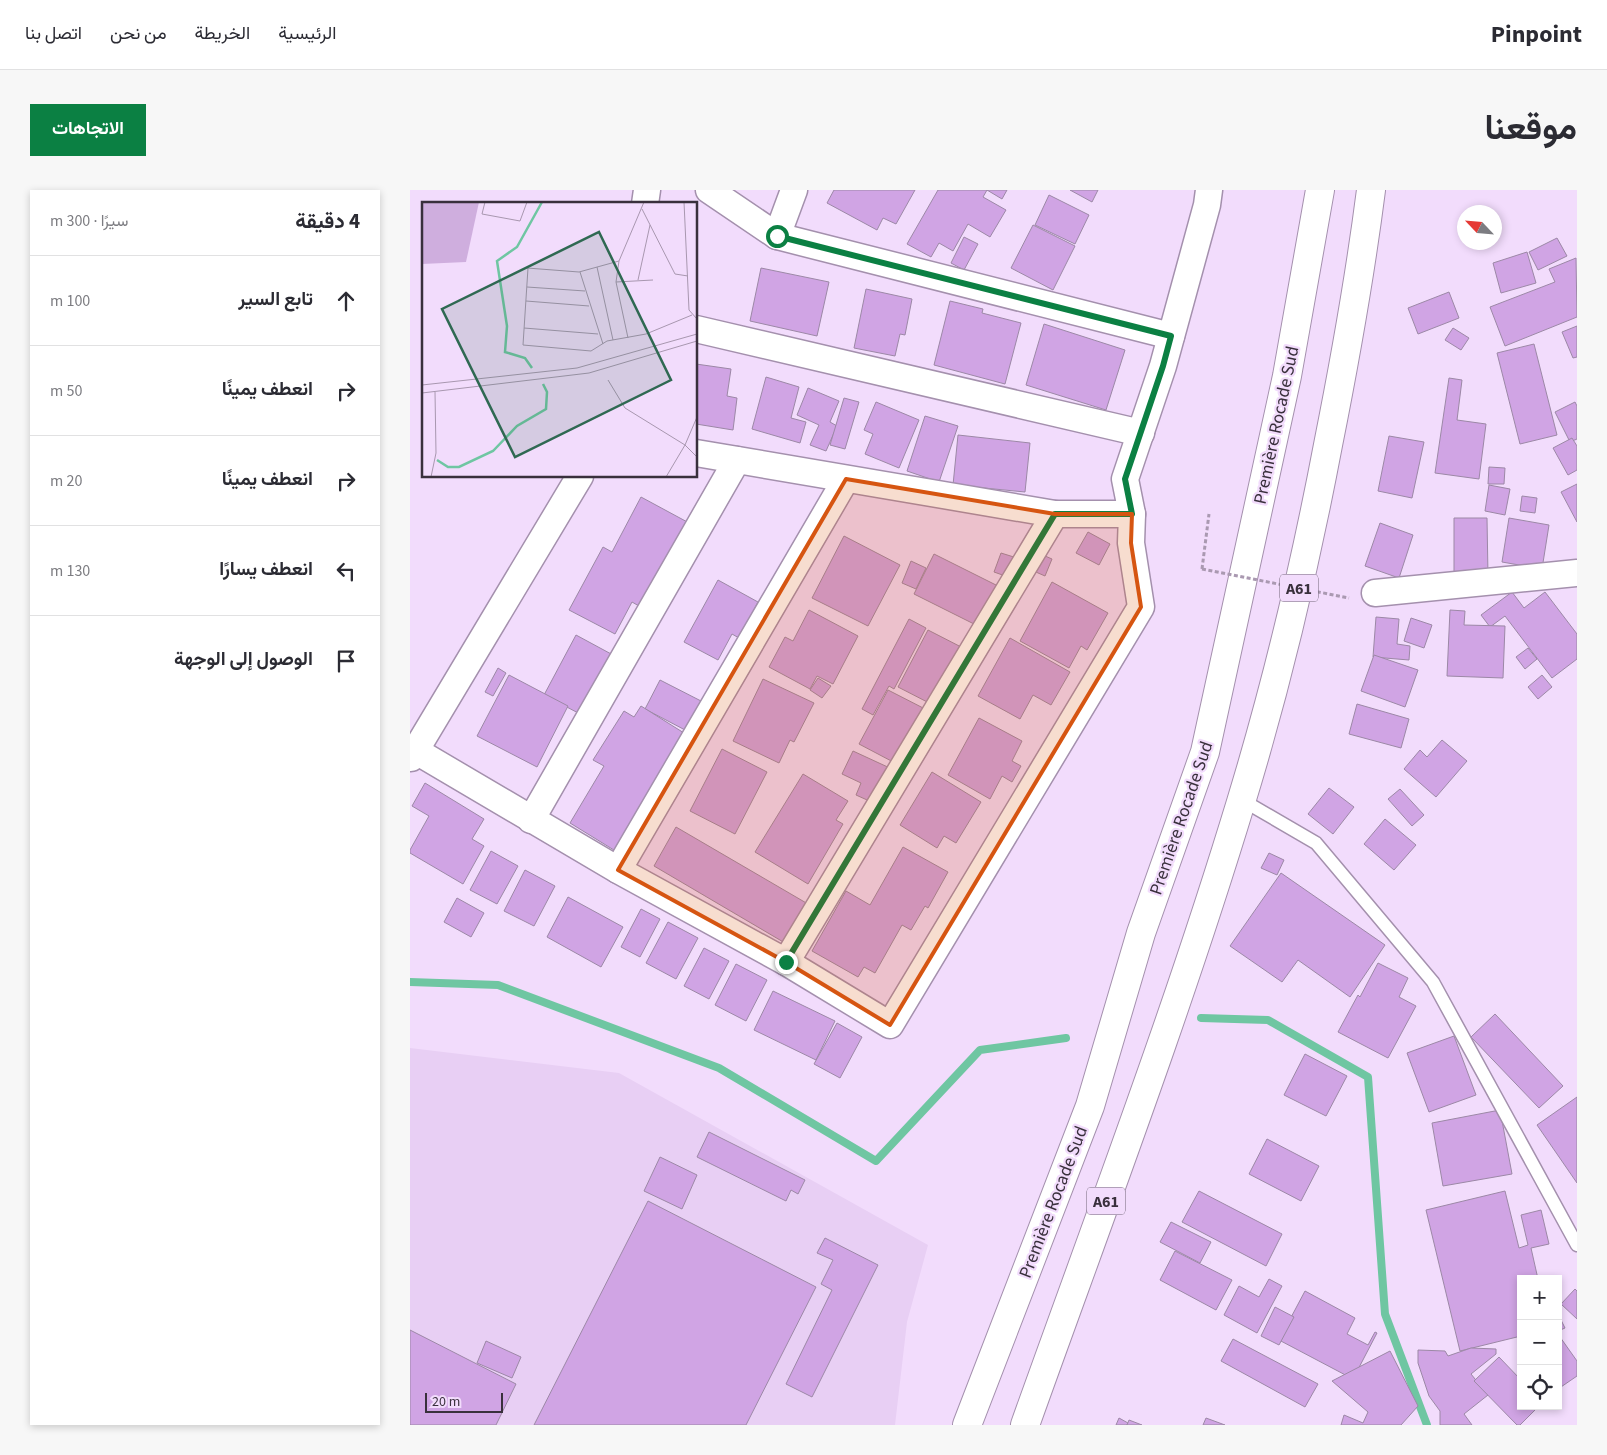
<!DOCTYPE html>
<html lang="ar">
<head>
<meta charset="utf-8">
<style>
  body { margin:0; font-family:"Source Sans 3",Vazirmatn,sans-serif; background:#f7f7f7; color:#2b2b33; direction:rtl }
  .controls { position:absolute; right:15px; bottom:15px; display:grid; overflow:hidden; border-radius:0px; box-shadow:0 2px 8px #0003 }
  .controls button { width:45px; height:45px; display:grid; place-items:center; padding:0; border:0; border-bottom:1px solid #e1e1e2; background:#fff; color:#2b2b33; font:25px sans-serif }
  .compass { position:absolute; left:1047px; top:15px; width:45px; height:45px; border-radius:50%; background:#fff; box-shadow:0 2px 8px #0003; rotate:296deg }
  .scale { position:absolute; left:15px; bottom:12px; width:78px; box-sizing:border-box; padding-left:5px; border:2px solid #39303c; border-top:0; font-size:14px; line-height:18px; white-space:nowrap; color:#39303c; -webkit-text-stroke:4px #f2dcfc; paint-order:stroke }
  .stop { position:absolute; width:15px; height:15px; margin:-11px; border:4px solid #0b8043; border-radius:50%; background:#fff }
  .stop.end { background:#0b8043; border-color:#fff; box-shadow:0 1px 5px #0008 }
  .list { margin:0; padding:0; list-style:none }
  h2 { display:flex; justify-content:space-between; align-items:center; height:65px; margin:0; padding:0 20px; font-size:21px }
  h2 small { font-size:16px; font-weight:400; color:#7c7c81 }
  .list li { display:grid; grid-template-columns:32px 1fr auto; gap:15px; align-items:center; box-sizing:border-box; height:90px; padding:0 20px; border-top:1px solid #e1e1e2 }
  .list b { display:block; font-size:19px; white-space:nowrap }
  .list em { font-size:16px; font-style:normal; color:#7c7c81 }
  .icon { flex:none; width:28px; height:28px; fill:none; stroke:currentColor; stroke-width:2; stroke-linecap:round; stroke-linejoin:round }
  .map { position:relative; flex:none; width:1167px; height:1235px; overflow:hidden; direction:ltr; border-radius:0px }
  header { display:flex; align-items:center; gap:30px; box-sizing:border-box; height:70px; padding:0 25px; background:#fff; border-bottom:1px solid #e1e1e2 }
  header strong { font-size:24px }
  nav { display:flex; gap:28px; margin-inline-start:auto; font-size:18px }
  .intro { display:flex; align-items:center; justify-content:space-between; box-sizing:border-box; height:120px; padding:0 30px }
  h1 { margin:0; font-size:35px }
  .button { padding:12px 22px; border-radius:0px; background:#0b8043; color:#fff; font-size:18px; font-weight:700 }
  main { display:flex; gap:30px; padding:0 30px }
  aside { flex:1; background:#fff; border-radius:0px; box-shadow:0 2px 8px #0003 }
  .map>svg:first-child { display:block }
  .built { fill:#e8cff4 }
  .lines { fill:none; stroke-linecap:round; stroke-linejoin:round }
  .stream { stroke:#6fc6a2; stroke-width:8 }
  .building { fill:#d0a4e4; stroke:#9c88a6 }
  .lane-casing { stroke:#a490ad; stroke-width:15 }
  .street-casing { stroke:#a490ad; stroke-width:29 }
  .highway-casing { stroke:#a490ad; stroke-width:30 }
  .path { stroke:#aa99b1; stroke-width:3; stroke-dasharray:4 2.5; stroke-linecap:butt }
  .lane { stroke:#fff; stroke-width:12 }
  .street { stroke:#fff; stroke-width:26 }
  .highway { stroke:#fff; stroke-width:28 }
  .path-bridge { stroke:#aa99b1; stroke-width:3; stroke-dasharray:4 2.5; stroke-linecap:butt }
  .route { stroke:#0b8043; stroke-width:6 }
  .marked { fill:#d65511; fill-opacity:0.2; stroke:#d65511; stroke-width:4; stroke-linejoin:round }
  .labels { text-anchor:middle; stroke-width:4.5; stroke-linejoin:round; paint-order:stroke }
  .shield { fill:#f2dcfc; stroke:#706476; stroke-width:1 }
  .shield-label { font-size:16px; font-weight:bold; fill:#39303c }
  .street-label { font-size:18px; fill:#39303c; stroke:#f2dcfc }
  .inset-river { fill:none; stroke:#6fc6a2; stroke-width:2.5 }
  .inset-road { fill:none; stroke:#a897af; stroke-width:1 }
  .view { fill:#2f6952; fill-opacity:0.15; stroke:#2f6952; stroke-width:2.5 }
  .inset-edge { fill:none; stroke:#39303c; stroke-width:2.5 }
</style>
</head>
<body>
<header>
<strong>Pinpoint</strong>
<nav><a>الرئيسية</a><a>الخريطة</a><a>من نحن</a><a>اتصل بنا</a></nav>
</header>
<div class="intro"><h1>موقعنا</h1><a class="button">الاتجاهات</a></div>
<main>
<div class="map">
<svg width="1167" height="1235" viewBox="0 0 1167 1235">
  <rect width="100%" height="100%" fill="#f2dcfc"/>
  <!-- built -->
  <polygon class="built" points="0,858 209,883 518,1055 497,1132 485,1235 0,1235"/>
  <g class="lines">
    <!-- stream -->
    <g class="stream">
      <polyline points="0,792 88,795 309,878 466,971 570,860 656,848"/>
      <polyline points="791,828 858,830 958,887 975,1124 1017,1235"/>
    </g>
  </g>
  <!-- building -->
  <g class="building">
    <polygon points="424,0 505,0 486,34 473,28 467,40 417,13"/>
    <polygon points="528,0 597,0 592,9 577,0 573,7 596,20 580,47 558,34 543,61 529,53 521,67 497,54"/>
    <polygon points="660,0 688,0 682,12"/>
    <polygon points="639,5 679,25 665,54 625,35"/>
    <polygon points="623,35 665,56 643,100 601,78"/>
    <polygon points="554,47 568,54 554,80 541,73"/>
    <polygon points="1147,48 1157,66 1128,80 1119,62"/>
    <polygon points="1117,62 1126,93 1091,103 1083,73"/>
    <polygon points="1166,68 1167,127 1095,156 1080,117 1145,92 1139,79"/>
    <polygon points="351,78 419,92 407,146 340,131"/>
    <polygon points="456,99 502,109 495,145 490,144 485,166 444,158"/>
    <polygon points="1039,102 1049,128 1008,144 998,118"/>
    <polygon points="540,111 573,119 572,123 611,133 595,194 524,175"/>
    <polygon points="634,134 715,160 696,220 616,195"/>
    <polygon points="1167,136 1167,167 1163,168 1152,142"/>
    <polygon points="1043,138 1059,148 1051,160 1035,150"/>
    <polygon points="1124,154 1147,245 1110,254 1087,163"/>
    <polygon points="286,174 321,179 317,206 327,208 323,240 286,234"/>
    <polygon points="356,187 389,197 381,228 396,232 390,253 342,239"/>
    <polygon points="1039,188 1052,190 1047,230 1076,234 1069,289 1025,283"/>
    <polygon points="398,198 429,211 420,232 427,236 416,261 400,255 409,235 387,225"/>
    <polygon points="434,208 449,212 435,259 420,255"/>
    <polygon points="466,212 509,230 489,278 455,264 463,244 454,240"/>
    <polygon points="1165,212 1167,216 1167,249 1160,252 1145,222"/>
    <polygon points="515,226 548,236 529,292 497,281"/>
    <polygon points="548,245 620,253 615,302 543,295"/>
    <polygon points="979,246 1014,252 1002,308 968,301"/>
    <polygon points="1162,248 1167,256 1167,280 1158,285 1143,258"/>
    <polygon points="1079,277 1095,278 1094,294 1078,294"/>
    <polygon points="1167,294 1167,332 1151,302"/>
    <polygon points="1079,295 1100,299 1095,325 1075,321"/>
    <polygon points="1112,306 1127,308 1125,323 1110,321"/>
    <polygon points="231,307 281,334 236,420 222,412 205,444 159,420 193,357 202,362"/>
    <polygon points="1044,328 1077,328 1078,386 1044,386"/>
    <polygon points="1099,328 1139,335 1132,379 1092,372"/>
    <polygon points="970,333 1003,345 989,388 955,376"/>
    <polygon points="678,342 700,354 689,375 666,363"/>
    <polygon points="434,346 490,375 458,436 402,408"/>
    <polygon points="626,362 642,369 635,386 619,379"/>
    <polygon points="591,363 607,368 601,388 584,382"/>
    <polygon points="524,364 588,396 568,436 504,404"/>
    <polygon points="501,371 516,378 506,399 492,393"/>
    <polygon points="308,390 348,412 329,448 322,444 308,470 274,452"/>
    <polygon points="642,392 698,423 677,460 671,456 659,478 610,451"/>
    <polygon points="1102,402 1114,418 1135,402 1167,444 1167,469 1142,488 1095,426 1080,437 1071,425"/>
    <polygon points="399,420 448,446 423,494 407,486 400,499 359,477 375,447 383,451"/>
    <polygon points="1040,420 1055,421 1054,435 1095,436 1093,488 1037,486"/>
    <polygon points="966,427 989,429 987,454 1000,456 999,470 963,467"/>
    <polygon points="1001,428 1022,435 1014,458 994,451"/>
    <polygon points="499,429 516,438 484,499 479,496 463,525 452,519"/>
    <polygon points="518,440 557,460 527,517 488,497"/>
    <polygon points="166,445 203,465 172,525 134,505"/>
    <polygon points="600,448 660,482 641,515 623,505 610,529 568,506"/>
    <polygon points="1118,458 1127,469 1115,479 1106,467"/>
    <polygon points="964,465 1008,480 995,517 951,501"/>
    <polygon points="88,478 96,483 83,506 75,502"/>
    <polygon points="99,485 158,516 127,577 67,546"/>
    <polygon points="1132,485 1142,497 1128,509 1118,497"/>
    <polygon points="408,488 421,496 412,508 400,500"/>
    <polygon points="353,489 404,513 384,552 380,550 369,573 323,551"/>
    <polygon points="250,490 293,512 277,541 235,519"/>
    <polygon points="478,500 519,521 487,574 449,554"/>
    <polygon points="947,514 999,529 991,558 939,544"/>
    <polygon points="231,516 274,543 212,665 160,633 194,576 183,570 214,521 224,527"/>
    <polygon points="569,528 612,551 602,571 611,576 602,592 592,586 580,609 538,585"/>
    <polygon points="1032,550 1057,571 1026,607 994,579 1010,560 1017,567"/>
    <polygon points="312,559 357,582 325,644 280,621"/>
    <polygon points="443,561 482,579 466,614 446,605 451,593 432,584"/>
    <polygon points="522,582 571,612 546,653 534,646 527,658 490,635"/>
    <polygon points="393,584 438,611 426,630 433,634 398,694 345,662"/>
    <polygon points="15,593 74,629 62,649 74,656 53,694 0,663 0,660 19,626 2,616"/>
    <polygon points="919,598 944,617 923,644 898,624"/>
    <polygon points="990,599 1014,625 1002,636 978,609"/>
    <polygon points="975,629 1006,655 984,680 954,654"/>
    <polygon points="266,637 398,714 375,753 244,676"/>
    <polygon points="493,657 538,682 518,718 515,716 501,740 492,735 465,783 454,777 448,787 402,761 436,701 460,715"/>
    <polygon points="81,661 108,676 87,714 60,700"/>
    <polygon points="859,663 874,670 867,685 851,678"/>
    <polygon points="115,680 145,696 124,736 94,721"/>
    <polygon points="871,683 975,755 940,807 888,770 872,792 820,756"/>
    <polygon points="158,707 213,737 191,777 137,747"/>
    <polygon points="47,708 74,723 61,747 34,732"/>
    <polygon points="231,719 250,729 230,767 211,757"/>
    <polygon points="258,732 288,748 266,789 236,773"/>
    <polygon points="294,758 319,771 299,809 274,796"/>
    <polygon points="968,773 998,788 989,807 1006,816 978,868 928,842 948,805 950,807"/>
    <polygon points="326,774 357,790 336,831 305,815"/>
    <polygon points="363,801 425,831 406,870 344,840"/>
    <polygon points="1085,824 1153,896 1129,918 1061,847"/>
    <polygon points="427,833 452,847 430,888 404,874"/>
    <polygon points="1044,846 1066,905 1019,922 997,863"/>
    <polygon points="895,864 937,886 916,926 874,905"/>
    <polygon points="1167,907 1167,993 1127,935"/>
    <polygon points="1090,920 1102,984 1033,996 1022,933"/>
    <polygon points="299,942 395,990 388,1004 381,1000 376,1011 287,967"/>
    <polygon points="857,949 909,976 891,1011 839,984"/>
    <polygon points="250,967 287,985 272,1019 234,1001"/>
    <polygon points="789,1001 872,1044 856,1076 772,1032"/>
    <polygon points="1095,1001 1109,1058 1118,1055 1111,1025 1131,1020 1139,1054 1121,1058 1128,1089 1111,1089 1111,1146 1050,1161 1016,1020"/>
    <polygon points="238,1011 406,1097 336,1235 124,1235"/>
    <polygon points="761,1032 801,1052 790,1073 750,1052"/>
    <polygon points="415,1048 468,1075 402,1207 376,1194 422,1100 411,1094 423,1070 407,1063"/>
    <polygon points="765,1061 822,1090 806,1120 750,1090"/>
    <polygon points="859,1089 872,1096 847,1143 814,1125 829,1096 849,1107"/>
    <polygon points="1165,1099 1167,1101 1167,1129 1151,1114"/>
    <polygon points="895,1101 945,1128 937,1144 958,1155 965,1142 967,1143 943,1189 869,1150"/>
    <polygon points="865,1117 884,1127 869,1155 851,1146"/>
    <polygon points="1148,1124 1155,1138 1148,1141"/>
    <polygon points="0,1140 106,1194 86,1235 0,1235"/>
    <polygon points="1150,1147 1167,1171 1167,1186 1148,1199 1148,1149"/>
    <polygon points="823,1149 908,1194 895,1217 811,1171"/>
    <polygon points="76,1151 111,1167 102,1188 67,1173"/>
    <polygon points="1061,1158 1086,1159 1086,1164 1061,1184 1078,1205 1054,1224 1062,1235 1030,1235 1030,1221 1019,1206 1008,1173 1008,1160 1035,1161 1038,1166"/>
    <polygon points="980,1161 1008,1216 991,1235 931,1235 934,1225 953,1233 958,1222 922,1191"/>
    <polygon points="1089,1167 1111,1190 1111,1216 1129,1216 1110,1235 1107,1235 1064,1191"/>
    <polygon points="709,1228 718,1233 717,1235 706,1235"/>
    <polygon points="796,1228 815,1235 793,1235"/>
    <polygon points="719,1230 732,1235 717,1235"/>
  </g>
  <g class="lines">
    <!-- lane casing -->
    <g class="lane-casing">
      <polyline id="lane" points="832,610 906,653 1023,792 1167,1055"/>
    </g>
    <!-- street casing -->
    <g class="street-casing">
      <g id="street">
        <polyline points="299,0 367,46 761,146"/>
        <polyline points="235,14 237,0"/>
        <polyline points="367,46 384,0"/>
        <polyline points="286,139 731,243"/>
        <polyline points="286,263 645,324 722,324"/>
        <polyline points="965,403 1167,383"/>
        <polyline points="6,561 208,680 376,772 480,835 731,417 721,353 722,324 715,289 753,176 797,15 799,0"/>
        <polyline points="1,568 170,286"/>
        <polyline points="121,630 327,270"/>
        <polyline points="208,680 436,289"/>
        <polyline points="376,772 645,324"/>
      </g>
    </g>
    <!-- highway casing -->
    <g class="highway-casing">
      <g id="highway">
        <polyline points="557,1235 680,916 731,743 795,562 877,186 910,0"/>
        <path d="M615,1235C689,1028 767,823 831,612C867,494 895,376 918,255C935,170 950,86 961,0"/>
      </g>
    </g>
    <!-- path -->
    <polyline class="path" points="792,379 799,324"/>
    <!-- lane -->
    <use href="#lane" class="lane"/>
    <!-- street -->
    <use href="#street" class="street"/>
    <!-- highway -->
    <use href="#highway" class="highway"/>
    <!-- path-bridge -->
    <polyline class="path-bridge" points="792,379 939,408"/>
  </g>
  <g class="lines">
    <!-- route -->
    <polyline class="route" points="367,46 761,146 753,176 715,289 722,324 645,324 376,772"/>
  </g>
  <!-- marked area -->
  <path class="marked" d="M436,289L645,324H722L721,353L731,417L480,835L376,772L208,680Z"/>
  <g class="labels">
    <!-- shield labels -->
    <g class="shield">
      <rect x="870" y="384.5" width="38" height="27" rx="4"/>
      <rect x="677" y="997.5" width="38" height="27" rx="4"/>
    </g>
    <g class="shield-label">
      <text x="889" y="404">A61</text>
      <text x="696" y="1017">A61</text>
    </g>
    <!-- street labels -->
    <g class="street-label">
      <text transform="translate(866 235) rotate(-78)" y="6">Première Rocade Sud</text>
      <text transform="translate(771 628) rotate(-71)" y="6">Première Rocade Sud</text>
      <text transform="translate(643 1012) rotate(-69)" y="6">Première Rocade Sud</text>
    </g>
  </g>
  <!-- overview -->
  <g transform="translate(12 12)">
    <rect width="275" height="275" fill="#f2dcfc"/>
    <path d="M0,0H57L44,60L0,62Z" fill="#cfaede"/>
    <path class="inset-river" d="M110,166L103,156L83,150L85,124L75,59L95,45L120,0M15,258L26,265H37L71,249L95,224L124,207L125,190L121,182"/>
    <path class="inset-road" d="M63,0L60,12L98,19L105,0M262,0L267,108L275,117M220,7L253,72L266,74M197,59L194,80L206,136M175,65L191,138M105,66L157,70L197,59L222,0M106,66L101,143L169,149L185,139L224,132L270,113M158,70L181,142M216,78L228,23M194,80L231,78M105,85L163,89M104,99L167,104M102,126L176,132M186,178L203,206L263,243L275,255M0,183L155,166L275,132M0,191L167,171L275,139M9,275L14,251L13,190M244,275L263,243L275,215"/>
    <path class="view" d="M177,30L249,178L93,255L20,107Z"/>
    <rect width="275" height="275" class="inset-edge"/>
  </g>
</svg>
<div class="controls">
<button>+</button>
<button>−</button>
<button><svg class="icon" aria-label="locate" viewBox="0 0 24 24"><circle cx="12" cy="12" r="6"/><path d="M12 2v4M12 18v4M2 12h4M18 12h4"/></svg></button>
</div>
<svg class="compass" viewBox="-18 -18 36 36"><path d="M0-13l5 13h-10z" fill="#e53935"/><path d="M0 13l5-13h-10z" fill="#7c7c81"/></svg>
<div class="scale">20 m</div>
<div class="stop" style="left:367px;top:46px"></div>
<div class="stop end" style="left:376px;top:772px"></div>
</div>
<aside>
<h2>4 دقيقة<small>سيرًا · 300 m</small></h2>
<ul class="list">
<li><svg class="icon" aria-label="ahead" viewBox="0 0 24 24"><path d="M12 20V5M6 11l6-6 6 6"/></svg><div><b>تابع السير</b></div><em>100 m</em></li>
<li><svg class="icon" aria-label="right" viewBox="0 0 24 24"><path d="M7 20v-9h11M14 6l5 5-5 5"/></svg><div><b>انعطف يمينًا</b></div><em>50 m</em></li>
<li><svg class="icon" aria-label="right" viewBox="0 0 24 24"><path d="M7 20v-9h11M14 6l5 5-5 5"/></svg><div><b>انعطف يمينًا</b></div><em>20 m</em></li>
<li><svg class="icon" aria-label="left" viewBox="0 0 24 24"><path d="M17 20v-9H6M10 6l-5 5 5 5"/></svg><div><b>انعطف يسارًا</b></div><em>130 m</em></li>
<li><svg class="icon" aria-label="arrive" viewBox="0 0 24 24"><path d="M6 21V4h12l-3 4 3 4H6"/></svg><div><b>الوصول إلى الوجهة</b></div></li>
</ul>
</aside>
</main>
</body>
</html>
